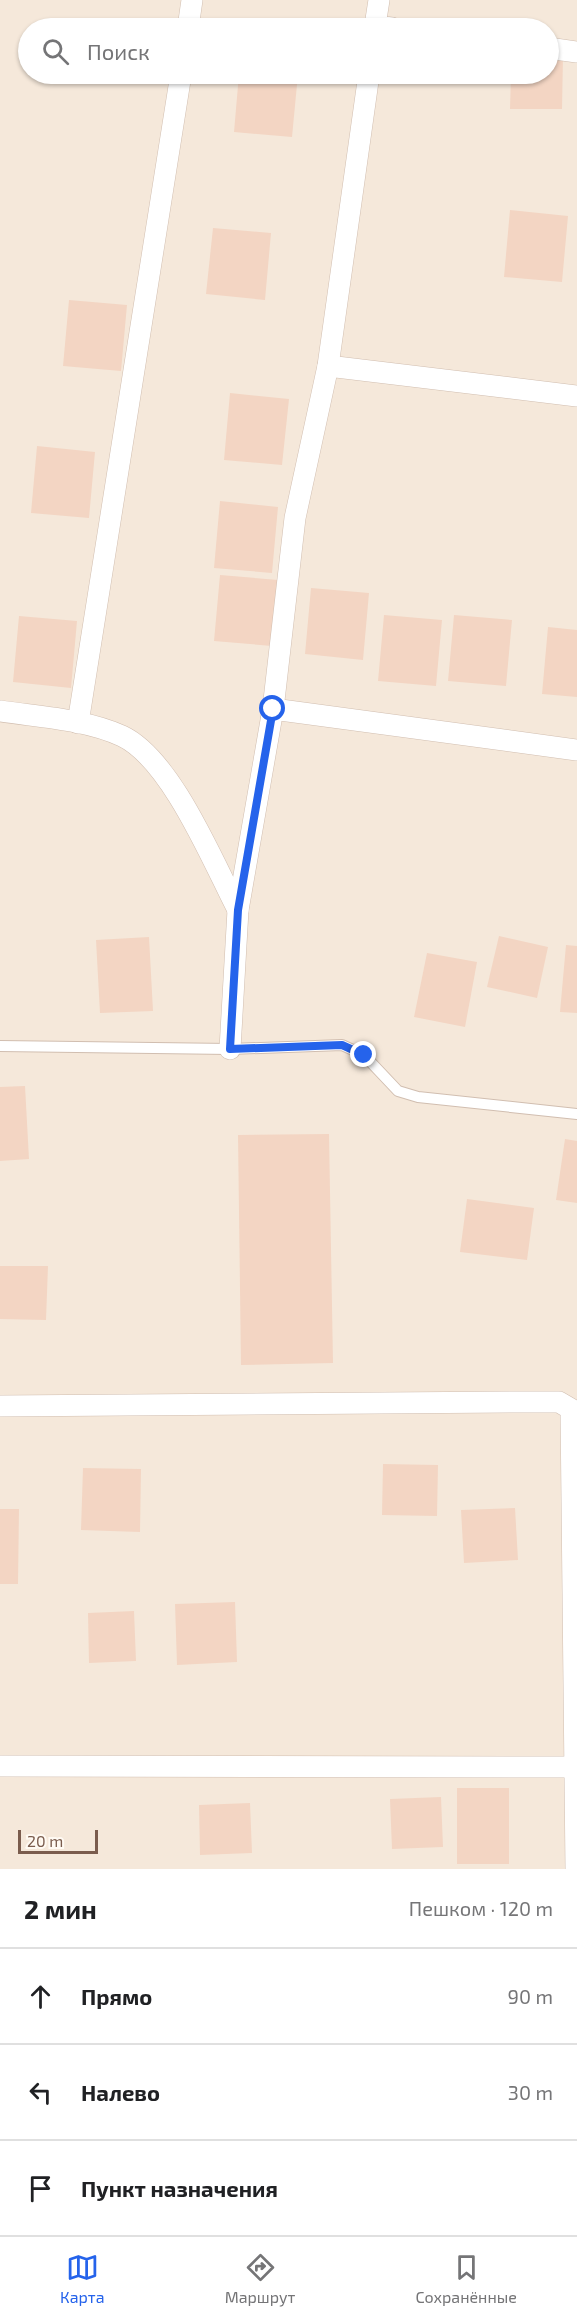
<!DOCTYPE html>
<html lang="ru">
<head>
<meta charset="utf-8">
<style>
  body { margin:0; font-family:"Exo 2",sans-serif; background:#f6f6f6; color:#202124 }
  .scale { position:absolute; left:18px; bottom:15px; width:80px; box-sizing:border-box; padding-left:6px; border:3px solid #7a5c4d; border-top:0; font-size:16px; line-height:21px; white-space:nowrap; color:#7a5c4d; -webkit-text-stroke:4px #fffaf3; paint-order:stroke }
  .stop { position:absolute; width:18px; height:18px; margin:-14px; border:4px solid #2563eb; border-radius:50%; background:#fff }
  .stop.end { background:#2563eb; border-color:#fff; box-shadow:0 2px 6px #0008 }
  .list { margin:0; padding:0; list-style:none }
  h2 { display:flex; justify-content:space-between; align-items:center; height:78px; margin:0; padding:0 24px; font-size:26px }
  h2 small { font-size:20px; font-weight:400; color:#757577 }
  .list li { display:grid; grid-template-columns:39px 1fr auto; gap:18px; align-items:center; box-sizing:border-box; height:96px; padding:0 24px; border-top:2px solid #e0e0e0 }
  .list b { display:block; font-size:22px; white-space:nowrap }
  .list em { font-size:20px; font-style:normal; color:#757577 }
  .icon { flex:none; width:33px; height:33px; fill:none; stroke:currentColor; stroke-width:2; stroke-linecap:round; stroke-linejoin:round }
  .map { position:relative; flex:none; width:577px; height:1869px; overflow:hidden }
  .search { position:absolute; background:#fff; box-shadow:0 2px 4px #0004; left:18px; right:18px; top:18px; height:66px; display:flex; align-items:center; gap:15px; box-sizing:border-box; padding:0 21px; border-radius:33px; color:#757577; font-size:22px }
  .sheet { height:366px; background:#fff }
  nav { display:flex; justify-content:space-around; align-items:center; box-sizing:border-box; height:84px; border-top:2px solid #e0e0e0; background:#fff; font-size:16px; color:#757577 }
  nav a { display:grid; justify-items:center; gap:3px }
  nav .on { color:#2563eb }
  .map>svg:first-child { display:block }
  .residential { fill:#f5e8da; fill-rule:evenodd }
  .building { fill:#f3d5c3 }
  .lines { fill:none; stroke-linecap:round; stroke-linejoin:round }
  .service-casing { stroke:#d1beb0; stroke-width:12 }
  .minor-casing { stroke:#d1beb0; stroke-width:22 }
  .service { stroke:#fff; stroke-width:10 }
  .minor { stroke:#fff; stroke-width:21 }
  .route { stroke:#2563eb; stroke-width:8 }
</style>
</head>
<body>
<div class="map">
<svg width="577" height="1869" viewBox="0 0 577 1869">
  <rect width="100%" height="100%" fill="#fdf6ec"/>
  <!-- residential -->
  <path class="residential" d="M0,0H577V1869H0ZM28,28H548V74H28Z"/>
  <!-- building -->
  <g class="building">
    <polygon points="548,55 563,56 562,109 510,109 511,74 548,74"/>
    <polygon points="239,74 298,74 292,137 234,132"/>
    <polygon points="510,210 568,216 562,282 504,277"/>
    <polygon points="213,228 271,233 265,300 206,294"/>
    <polygon points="69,300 127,305 121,371 63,366"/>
    <polygon points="230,393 289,399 282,465 224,460"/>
    <polygon points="37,446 95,452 89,518 31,513"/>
    <polygon points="220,501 278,507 272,573 214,568"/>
    <polygon points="220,575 278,580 272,646 214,641"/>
    <polygon points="311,588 369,593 363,660 305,654"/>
    <polygon points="384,615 442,620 436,686 378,681"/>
    <polygon points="454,615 512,620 506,686 448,681"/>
    <polygon points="19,616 77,621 71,688 13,682"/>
    <polygon points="548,627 577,630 577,697 542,694"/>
    <polygon points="499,936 548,947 537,998 487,987"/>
    <polygon points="149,937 153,1011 100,1013 96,940"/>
    <polygon points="566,945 577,946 577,1013 560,1012"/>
    <polygon points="427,953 477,962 465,1027 414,1017"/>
    <polygon points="25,1086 29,1159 0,1161 0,1087"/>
    <polygon points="329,1134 333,1363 241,1365 238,1135"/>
    <polygon points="565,1139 577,1141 577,1203 556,1200"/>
    <polygon points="467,1199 534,1208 527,1260 460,1252"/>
    <polygon points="0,1266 48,1266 46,1320 0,1319"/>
    <polygon points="383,1464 438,1465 437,1516 382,1515"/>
    <polygon points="83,1468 141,1469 140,1532 81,1530"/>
    <polygon points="515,1508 518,1560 464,1563 461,1510"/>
    <polygon points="0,1509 19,1509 18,1584 0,1584"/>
    <polygon points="235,1602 237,1662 177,1665 175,1604"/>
    <polygon points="134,1611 136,1661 89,1663 88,1613"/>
    <rect x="457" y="1788" width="52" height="76"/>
    <polygon points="441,1797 443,1847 392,1849 390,1799"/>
    <polygon points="250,1803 252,1853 200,1855 199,1805"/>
  </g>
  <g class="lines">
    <!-- service casing -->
    <g class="service-casing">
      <polyline id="service" points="0,1046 230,1049 342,1045 364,1055 398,1091 418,1097 577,1114"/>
    </g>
    <!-- minor casing -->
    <g class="minor-casing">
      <g id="minor">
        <polyline points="379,0 375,26 392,28"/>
        <polyline points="188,28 192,0"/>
        <polyline points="548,48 577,52"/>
        <polyline points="328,366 577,396"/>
        <polyline points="273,709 295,518 328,366 369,74"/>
        <path d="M0,711C39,717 85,719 122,736C171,759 213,862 238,910"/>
        <polyline points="78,723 181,74"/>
        <polyline points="230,1049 238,910 273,709 577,750"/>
        <polyline points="0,1406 517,1402 559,1402 571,1409 576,1869"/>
        <polyline points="0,1766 577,1767"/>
      </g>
    </g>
    <!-- service -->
    <use href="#service" class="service"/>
    <!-- minor -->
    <use href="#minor" class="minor"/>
  </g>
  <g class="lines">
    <!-- route -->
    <polyline class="route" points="273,709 238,910 230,1049 342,1045 364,1055"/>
  </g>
</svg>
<div class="scale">20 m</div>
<div class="stop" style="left:273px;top:709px"></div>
<div class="stop end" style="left:364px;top:1055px"></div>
<div class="search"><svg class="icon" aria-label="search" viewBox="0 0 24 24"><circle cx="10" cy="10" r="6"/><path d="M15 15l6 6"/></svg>Поиск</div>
</div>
<section class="sheet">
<h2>2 мин<small>Пешком · 120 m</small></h2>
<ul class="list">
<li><svg class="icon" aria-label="ahead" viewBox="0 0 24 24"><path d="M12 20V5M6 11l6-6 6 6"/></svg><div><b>Прямо</b></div><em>90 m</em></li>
<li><svg class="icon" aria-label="left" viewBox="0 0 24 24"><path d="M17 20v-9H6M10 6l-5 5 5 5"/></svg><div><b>Налево</b></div><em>30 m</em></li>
<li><svg class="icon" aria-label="arrive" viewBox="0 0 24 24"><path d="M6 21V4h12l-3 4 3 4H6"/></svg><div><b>Пункт назначения</b></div></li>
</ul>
</section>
<nav>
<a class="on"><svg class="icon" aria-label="map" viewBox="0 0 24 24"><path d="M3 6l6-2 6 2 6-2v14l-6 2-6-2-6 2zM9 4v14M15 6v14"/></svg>Карта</a>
<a><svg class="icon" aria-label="directions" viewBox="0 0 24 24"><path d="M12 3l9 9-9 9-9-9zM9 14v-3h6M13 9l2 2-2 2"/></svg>Маршрут</a>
<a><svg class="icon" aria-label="saved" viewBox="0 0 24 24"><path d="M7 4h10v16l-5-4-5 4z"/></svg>Сохранённые</a>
</nav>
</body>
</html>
